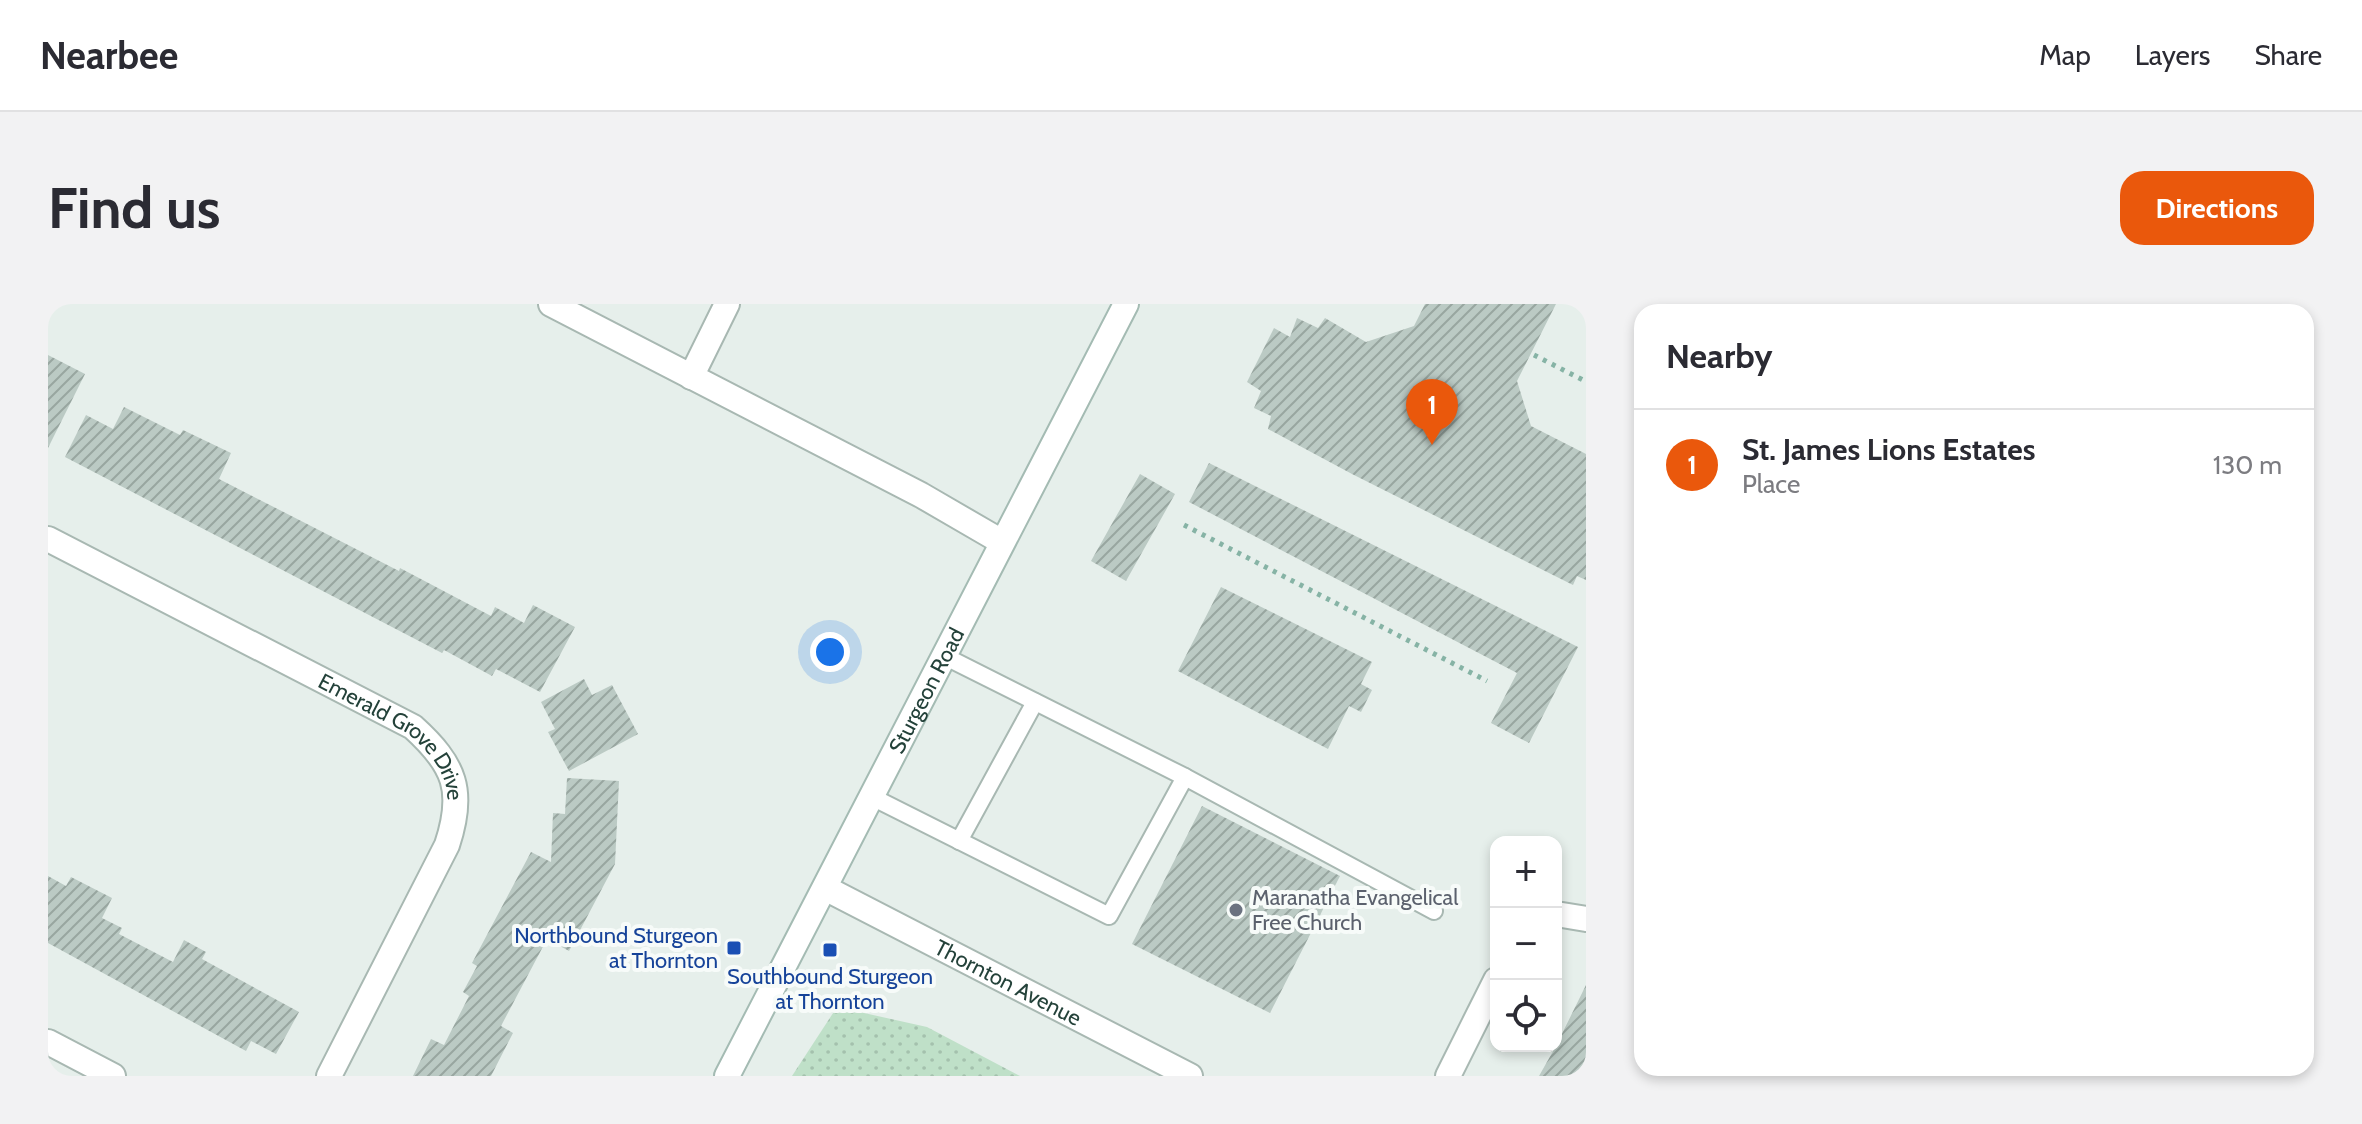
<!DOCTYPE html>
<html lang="en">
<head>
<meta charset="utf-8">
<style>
  body { margin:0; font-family:Cabin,sans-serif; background:#f2f2f3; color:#2b2b33 }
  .controls { position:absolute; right:24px; bottom:24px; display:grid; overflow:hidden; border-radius:16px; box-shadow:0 4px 12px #0003 }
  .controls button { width:72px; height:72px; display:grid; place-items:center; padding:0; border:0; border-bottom:2px solid #e1e1e2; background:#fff; color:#2b2b33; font:40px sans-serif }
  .you { position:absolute; left:782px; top:348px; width:28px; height:28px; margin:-20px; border:6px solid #fff; border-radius:50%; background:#1a73e8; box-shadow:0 0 0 12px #1a73e833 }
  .badge { display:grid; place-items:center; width:52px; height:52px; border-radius:50%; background:#ea580c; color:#fff; font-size:26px; font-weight:700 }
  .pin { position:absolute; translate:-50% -66px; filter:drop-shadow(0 2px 4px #0008) }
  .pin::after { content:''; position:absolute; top:42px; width:28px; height:24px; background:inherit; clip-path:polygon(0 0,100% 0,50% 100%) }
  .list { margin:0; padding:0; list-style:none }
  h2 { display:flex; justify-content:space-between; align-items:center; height:104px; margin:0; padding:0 32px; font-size:34px }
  h2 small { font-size:26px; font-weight:400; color:#7c7c81 }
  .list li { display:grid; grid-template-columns:52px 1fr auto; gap:24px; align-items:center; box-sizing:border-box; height:112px; padding:0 32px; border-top:2px solid #e1e1e2 }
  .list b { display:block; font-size:30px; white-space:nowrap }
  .list p { margin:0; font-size:26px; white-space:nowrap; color:#7c7c81 }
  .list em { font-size:26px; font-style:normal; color:#7c7c81 }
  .icon { flex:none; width:44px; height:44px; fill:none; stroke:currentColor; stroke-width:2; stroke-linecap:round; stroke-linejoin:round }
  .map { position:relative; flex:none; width:1538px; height:772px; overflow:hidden; border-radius:24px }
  header { display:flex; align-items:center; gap:48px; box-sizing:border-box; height:112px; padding:0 40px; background:#fff; border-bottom:2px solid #e1e1e2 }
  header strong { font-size:38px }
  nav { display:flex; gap:44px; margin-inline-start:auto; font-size:28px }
  .intro { display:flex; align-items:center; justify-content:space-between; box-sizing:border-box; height:192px; padding:0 48px }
  h1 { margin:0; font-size:56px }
  .button { padding:20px 36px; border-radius:24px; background:#ea580c; color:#fff; font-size:28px; font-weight:700 }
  main { display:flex; gap:48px; padding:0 48px }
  aside { flex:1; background:#fff; border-radius:24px; box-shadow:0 4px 12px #0003 }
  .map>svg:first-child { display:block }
  .grass { fill:url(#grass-dots) }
  .building { fill:url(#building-hatch) }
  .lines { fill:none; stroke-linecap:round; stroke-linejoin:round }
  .service-casing { stroke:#a8b8b2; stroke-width:20 }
  .minor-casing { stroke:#a8b8b2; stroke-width:28 }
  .secondary-casing { stroke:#a4bbb3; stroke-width:28 }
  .path { stroke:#86b3a5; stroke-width:5; stroke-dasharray:4 6; stroke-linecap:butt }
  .service { stroke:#fff; stroke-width:16 }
  .minor { stroke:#fff; stroke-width:24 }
  .secondary { stroke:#fff; stroke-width:24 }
  .worship-dot { fill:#6b7280; stroke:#f7fbf9; stroke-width:3 }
  .transit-dot { fill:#1a4fb4; stroke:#f7fbf9; stroke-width:3 }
  .labels { text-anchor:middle; stroke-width:8; stroke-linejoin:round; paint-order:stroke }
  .street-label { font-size:22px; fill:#24423a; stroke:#f7fbf9 }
  .worship-label { font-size:22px; fill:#5b616d; stroke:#f7fbf9; text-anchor:start }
  .transit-label { font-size:22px; fill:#164399; stroke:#f7fbf9; text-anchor:end }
</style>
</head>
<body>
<header>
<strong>Nearbee</strong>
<nav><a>Map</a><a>Layers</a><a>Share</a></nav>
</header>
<div class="intro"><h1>Find us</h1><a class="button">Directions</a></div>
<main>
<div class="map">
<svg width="1538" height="772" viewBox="0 0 1538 772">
  <defs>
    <pattern id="grass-dots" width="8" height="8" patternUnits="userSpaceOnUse" patternTransform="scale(2)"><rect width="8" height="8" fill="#bfe0c8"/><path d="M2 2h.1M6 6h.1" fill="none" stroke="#a4c1ad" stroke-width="1.8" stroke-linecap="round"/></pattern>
    <pattern id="building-hatch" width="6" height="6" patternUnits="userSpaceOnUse" patternTransform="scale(2)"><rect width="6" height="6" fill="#bbcac4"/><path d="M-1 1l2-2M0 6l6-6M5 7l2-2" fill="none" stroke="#98a6a0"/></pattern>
  </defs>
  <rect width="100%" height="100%" fill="#e6efeb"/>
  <!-- grass -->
  <polygon class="grass" points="789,703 879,723 972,772 744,772"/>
  <!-- building -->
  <g class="building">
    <polygon points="1377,0 1508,0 1469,77 1483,122 1538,150 1538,276 1529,272 1525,281 1304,170 1220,125 1223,112 1206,104 1213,87 1199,78 1226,24 1242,33 1249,14 1270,24 1277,14 1318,38 1366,22"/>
    <polygon points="0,51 37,70 0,144"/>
    <polygon points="76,103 132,131 135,126 183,149 171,175 351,267 352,264 443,312 447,303 476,319 485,301 527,323 492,388 448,365 444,372 396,346 394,349 17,153 38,111 65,125"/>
    <polygon points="1161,159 1530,343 1481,439 1443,419 1469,369 1141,198"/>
    <polygon points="1092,170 1127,190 1078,277 1043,257"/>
    <polygon points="1173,283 1324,358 1313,380 1324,386 1313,408 1301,402 1280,445 1130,367"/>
    <polygon points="536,375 544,391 564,381 590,430 521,467 500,428 507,425 493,398"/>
    <polygon points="519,474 571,477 567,560 521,647 499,635 453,722 465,729 443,772 365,772 383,735 396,741 421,692 415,688 429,662 424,659 483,548 503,558 505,509 517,510"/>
    <polygon points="1154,502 1292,572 1222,709 1084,640"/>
    <polygon points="0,572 18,582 23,573 64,594 54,614 74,624 71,630 125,658 136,636 158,648 154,655 251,708 228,750 203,737 198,747 0,639"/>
    <polygon points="1538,681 1538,772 1491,772 1508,742"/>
  </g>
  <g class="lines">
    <!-- service casing -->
    <g class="service-casing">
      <g id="service">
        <polyline points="896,352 1137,473 1386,607"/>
        <polyline points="824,493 1061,612 1137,473"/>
        <polyline points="911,537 987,398"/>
      </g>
    </g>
    <!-- minor casing -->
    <g class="minor-casing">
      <g id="minor">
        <polyline points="503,0 873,191 954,238"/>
        <polyline points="643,73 679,0"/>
        <path id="s1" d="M0,235L365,423C407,461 417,487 399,541L281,772"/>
        <path id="s2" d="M777,584L1142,772"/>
        <polyline points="1508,610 1538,615"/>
        <polyline points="0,738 65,772"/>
        <polyline points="1400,772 1448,676"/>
      </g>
    </g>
    <!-- secondary casing -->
    <g class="secondary-casing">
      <g id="secondary">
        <path id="s3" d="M679,772L1078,0"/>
      </g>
    </g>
    <!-- path -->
    <g class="path">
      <polyline points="1486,51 1537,77"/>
      <polyline points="1136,221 1439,377"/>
    </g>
    <!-- service -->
    <use href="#service" class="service"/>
    <!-- minor -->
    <use href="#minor" class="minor"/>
    <!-- secondary -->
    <use href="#secondary" class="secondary"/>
  </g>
  <!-- markers -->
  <circle class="worship-dot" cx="1188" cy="606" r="8"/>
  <g class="transit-dot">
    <rect x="678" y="636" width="16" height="16" rx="4"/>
    <rect x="774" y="638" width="16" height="16" rx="4"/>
  </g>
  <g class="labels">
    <!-- street labels -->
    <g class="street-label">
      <text dy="8" stroke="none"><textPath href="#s3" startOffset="434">Sturgeon Road</textPath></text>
      <text dy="8" stroke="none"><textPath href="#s1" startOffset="402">Emerald Grove Drive</textPath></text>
      <text dy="8" stroke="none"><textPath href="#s2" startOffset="206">Thornton Avenue</textPath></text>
    </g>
    <!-- worship labels -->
    <g class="worship-label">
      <text x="1204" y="601">Maranatha Evangelical<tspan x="1204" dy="25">Free Church</tspan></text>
    </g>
    <!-- transit labels -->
    <g class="transit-label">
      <text x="670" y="639">Northbound Sturgeon<tspan x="670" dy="25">at Thornton</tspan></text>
      <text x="782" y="680" text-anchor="middle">Southbound Sturgeon<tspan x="782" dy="25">at Thornton</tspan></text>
    </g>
  </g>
</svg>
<div class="controls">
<button>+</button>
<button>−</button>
<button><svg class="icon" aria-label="locate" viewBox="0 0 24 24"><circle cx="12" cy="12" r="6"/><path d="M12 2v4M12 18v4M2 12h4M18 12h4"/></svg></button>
</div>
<div class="you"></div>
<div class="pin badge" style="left:1384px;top:141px">1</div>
</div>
<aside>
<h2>Nearby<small></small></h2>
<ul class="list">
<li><span class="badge">1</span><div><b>St. James Lions Estates</b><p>Place</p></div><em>130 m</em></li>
</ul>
</aside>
</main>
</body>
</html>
